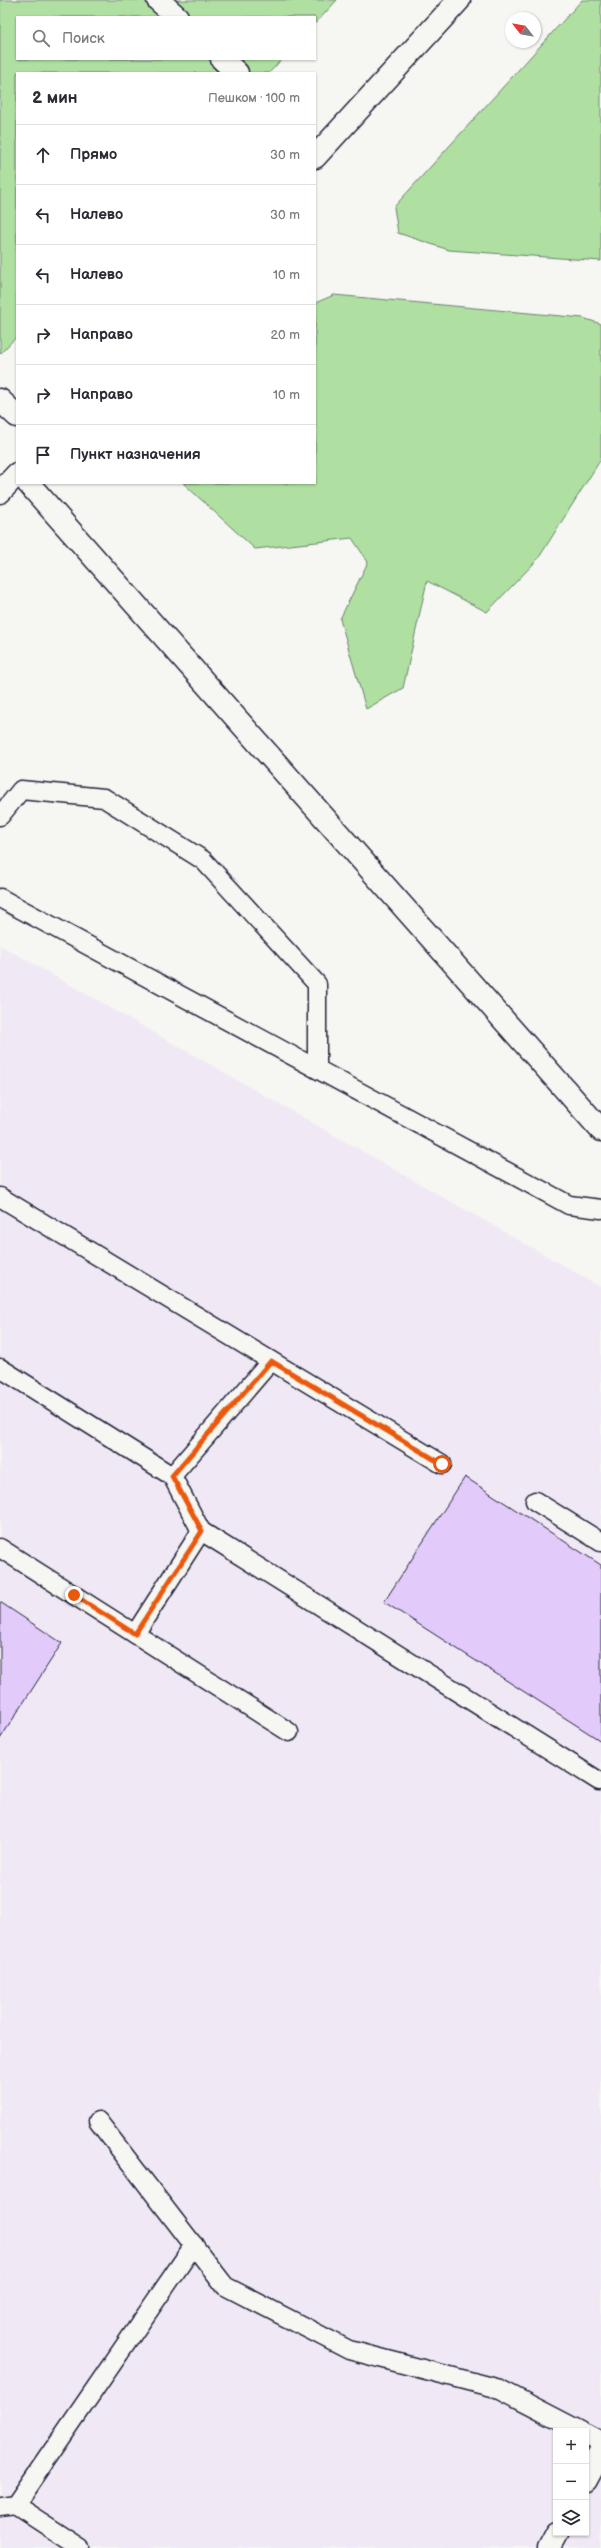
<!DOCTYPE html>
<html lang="ru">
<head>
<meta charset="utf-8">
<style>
  body { margin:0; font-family:"Balsamiq Sans",sans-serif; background:#f2f2f3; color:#2b2b33 }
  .controls { position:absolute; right:12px; bottom:12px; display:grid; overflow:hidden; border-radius:0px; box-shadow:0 1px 3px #0004 }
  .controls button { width:36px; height:36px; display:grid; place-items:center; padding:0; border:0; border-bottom:1px solid #e1e1e2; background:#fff; color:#2b2b33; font:20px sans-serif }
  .compass { position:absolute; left:505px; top:12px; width:36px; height:36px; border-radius:50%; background:#fff; box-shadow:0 1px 3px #0004; rotate:301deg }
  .stop { position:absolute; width:12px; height:12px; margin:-9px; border:3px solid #ea580c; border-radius:50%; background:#fff }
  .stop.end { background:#ea580c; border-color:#fff; box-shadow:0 1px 4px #0008 }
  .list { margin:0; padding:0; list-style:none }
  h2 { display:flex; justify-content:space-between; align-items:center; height:52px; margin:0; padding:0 16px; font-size:17px }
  h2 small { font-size:13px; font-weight:400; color:#7c7c81 }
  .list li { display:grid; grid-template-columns:26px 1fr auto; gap:12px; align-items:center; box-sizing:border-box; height:60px; padding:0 16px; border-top:1px solid #e1e1e2 }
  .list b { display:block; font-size:15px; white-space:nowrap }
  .list em { font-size:13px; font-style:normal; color:#7c7c81 }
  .icon { flex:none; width:22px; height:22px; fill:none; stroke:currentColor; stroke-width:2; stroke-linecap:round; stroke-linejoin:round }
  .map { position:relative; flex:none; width:601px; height:2548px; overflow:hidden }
  .search { position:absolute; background:#fff; box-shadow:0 1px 3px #0004; left:16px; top:16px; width:300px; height:44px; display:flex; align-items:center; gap:10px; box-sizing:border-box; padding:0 14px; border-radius:0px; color:#7c7c81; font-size:15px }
  .panel { position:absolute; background:#fff; box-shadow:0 1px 3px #0004; left:16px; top:72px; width:300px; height:412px; border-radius:0px }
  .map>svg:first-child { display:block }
  .built { fill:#f0e9f5; fill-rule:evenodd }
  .green { fill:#afe0a1; stroke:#68816e }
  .building { fill:#e2cafb; stroke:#22223b }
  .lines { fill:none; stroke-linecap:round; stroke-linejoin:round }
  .service-casing { stroke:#22223b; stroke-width:21 }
  .minor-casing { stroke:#22223b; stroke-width:25 }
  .secondary-casing { stroke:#22223b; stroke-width:25 }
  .service { stroke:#f6f6f2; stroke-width:18 }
  .minor { stroke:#f6f6f2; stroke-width:22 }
  .secondary { stroke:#f6f6f2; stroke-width:22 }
  .route { stroke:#ea580c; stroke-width:5 }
</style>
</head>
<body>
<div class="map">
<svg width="601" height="2548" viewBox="0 0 601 2548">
  <rect width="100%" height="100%" fill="#f6f6f2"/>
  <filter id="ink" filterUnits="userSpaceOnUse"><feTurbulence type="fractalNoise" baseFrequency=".025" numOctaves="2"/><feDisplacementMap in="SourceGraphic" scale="8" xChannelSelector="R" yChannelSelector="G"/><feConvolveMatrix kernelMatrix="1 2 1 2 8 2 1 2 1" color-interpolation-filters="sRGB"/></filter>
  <g filter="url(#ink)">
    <!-- built -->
    <path class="built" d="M0,945L601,1287V2548H0ZM556,2431H586V2533H556Z"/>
    <!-- green -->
    <g class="green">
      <polygon points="0,0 337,0 315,24 315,17 17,17 17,59 282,59 269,73 17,73 17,336 0,354"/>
      <polygon points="582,0 601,0 601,261 449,250 398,233 394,207"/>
      <polygon points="334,295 583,318 601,324 601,459 538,559 487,612 427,581 403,688 366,709 340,619 368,562 352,538 255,549 183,483 315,483 315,303"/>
    </g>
    <!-- building -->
    <g class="building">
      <polygon points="465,1477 601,1565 601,1741 384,1602"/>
      <polygon points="0,1602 62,1643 0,1739"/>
    </g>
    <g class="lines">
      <!-- service casing -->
      <g class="service-casing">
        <g id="service">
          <polyline points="0,816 21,790 104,798 203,860 317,984 317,1069"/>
          <polyline points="0,898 569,1205 601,1209"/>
          <polyline points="0,1197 442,1464"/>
          <polyline points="0,1368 172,1476 201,1531 135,1634"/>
          <polyline points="172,1476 271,1361"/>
          <polyline points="535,1501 601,1542"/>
          <polyline points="201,1531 599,1781"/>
          <polyline points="0,1548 289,1732"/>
          <polyline points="98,2121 225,2286 349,2350 500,2389 581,2431"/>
          <polyline points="586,2434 601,2442"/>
          <polyline points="15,2505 81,2548"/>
          <polyline points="0,2507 15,2505 194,2245"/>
        </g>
      </g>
      <!-- minor casing -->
      <g class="minor-casing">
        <g id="minor">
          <polyline points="158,0 177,17"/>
          <polyline points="222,59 237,73"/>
          <polyline points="0,400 17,416"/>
          <polyline points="28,483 601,1130"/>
          <polyline points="586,2480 601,2452"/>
          <polyline points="549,2548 557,2533"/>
        </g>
      </g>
      <!-- secondary casing -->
      <g class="secondary-casing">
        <g id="secondary">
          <polyline points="315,157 459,0"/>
          <polyline points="0,492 17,474"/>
        </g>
      </g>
      <!-- service -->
      <use href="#service" class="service"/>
      <!-- minor -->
      <use href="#minor" class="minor"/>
      <!-- secondary -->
      <use href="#secondary" class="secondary"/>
    </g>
  </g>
  <g class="lines" filter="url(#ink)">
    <!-- route -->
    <polyline class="route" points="74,1595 135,1634 202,1531 172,1476 271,1361 442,1464"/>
  </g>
</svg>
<div class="controls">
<button>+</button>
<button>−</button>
<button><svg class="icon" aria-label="layers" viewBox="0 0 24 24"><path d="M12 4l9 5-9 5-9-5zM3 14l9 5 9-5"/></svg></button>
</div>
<svg class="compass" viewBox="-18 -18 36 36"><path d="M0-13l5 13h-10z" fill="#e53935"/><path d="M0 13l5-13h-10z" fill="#7c7c81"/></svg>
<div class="stop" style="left:442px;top:1464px"></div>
<div class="stop end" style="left:74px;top:1595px"></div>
<div class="search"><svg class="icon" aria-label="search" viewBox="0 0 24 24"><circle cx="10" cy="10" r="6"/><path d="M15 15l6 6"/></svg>Поиск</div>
<section class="panel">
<h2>2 мин<small>Пешком · 100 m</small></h2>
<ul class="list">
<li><svg class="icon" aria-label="ahead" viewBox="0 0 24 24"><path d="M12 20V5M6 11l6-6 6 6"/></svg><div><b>Прямо</b></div><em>30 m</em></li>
<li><svg class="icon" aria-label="left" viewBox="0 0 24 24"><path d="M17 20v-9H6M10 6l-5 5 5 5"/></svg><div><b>Налево</b></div><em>30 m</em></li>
<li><svg class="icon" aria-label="left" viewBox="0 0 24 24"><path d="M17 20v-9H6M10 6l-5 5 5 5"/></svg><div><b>Налево</b></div><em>10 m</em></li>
<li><svg class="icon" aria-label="right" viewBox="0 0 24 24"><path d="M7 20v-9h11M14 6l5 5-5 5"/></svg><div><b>Направо</b></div><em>20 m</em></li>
<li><svg class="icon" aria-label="right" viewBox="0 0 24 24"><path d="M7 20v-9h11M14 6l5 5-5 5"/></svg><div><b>Направо</b></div><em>10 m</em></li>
<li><svg class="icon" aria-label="arrive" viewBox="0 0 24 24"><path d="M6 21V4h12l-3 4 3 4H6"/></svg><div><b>Пункт назначения</b></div></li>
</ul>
</section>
</div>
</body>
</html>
